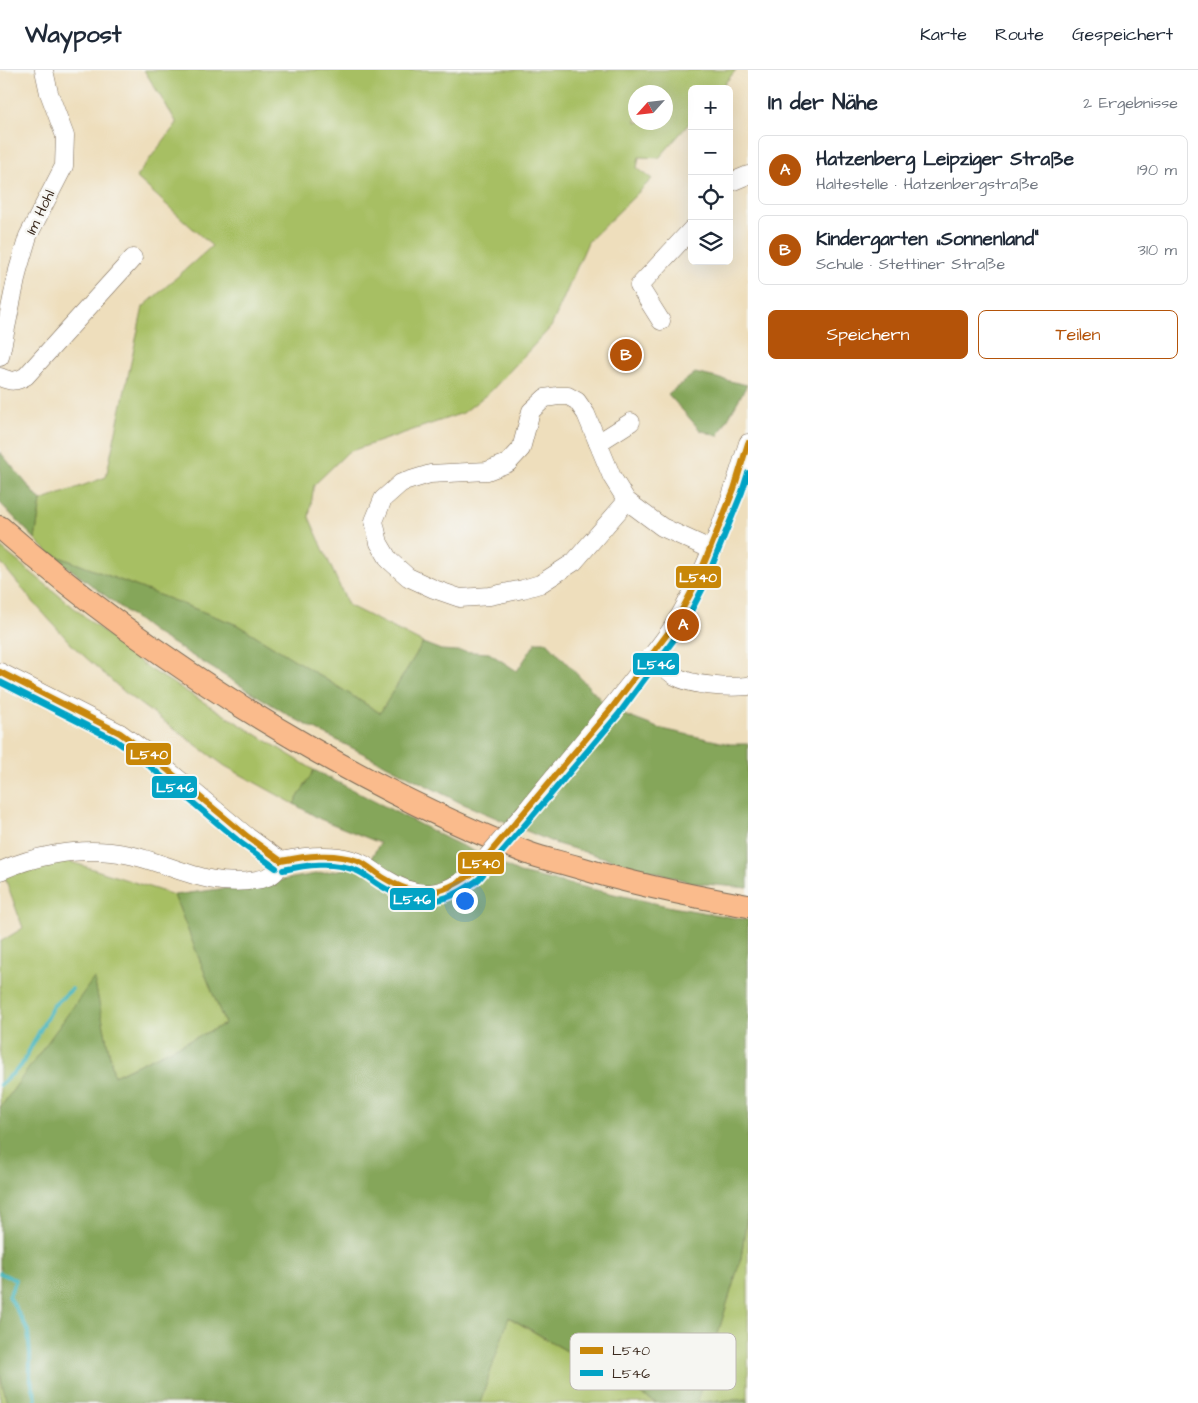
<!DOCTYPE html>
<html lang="de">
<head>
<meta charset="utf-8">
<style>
  body { margin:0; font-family:"Architects Daughter",sans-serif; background:#f6f6f7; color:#1f2937 }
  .controls { position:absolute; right:15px; top:15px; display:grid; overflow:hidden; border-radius:8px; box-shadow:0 5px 20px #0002 }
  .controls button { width:45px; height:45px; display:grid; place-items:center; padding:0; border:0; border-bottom:1px solid #e0e1e3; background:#fff; color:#1f2937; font:25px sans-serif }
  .compass { position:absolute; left:628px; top:15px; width:45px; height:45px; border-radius:50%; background:#fff; box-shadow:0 5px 20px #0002; rotate:243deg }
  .you { position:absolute; left:464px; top:830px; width:18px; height:18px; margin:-12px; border:4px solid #fff; border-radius:50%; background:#1a73e8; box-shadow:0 0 0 8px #1a73e833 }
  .badge { display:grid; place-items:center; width:32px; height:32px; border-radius:50%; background:#b45309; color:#fff; font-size:16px; font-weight:700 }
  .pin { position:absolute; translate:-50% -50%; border:2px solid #fff; box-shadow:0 1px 5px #0006 }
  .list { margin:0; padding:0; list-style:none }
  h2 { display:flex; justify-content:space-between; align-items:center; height:65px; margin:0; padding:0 20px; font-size:21px }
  h2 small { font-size:16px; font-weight:400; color:#747a83 }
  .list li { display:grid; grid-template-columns:32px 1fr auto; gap:15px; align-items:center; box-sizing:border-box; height:70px; margin:0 10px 10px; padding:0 10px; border:1px solid #e0e1e3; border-radius:8px }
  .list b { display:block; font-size:19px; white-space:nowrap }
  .list p { margin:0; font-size:16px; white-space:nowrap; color:#747a83 }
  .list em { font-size:16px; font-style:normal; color:#747a83 }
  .actions { display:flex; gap:10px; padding:15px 20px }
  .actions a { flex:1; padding:11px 0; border:1px solid #b45309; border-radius:8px; text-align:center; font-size:18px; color:#b45309 }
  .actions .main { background:#b45309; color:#fff }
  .icon { flex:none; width:28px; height:28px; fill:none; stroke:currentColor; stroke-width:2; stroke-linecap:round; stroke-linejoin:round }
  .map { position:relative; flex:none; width:748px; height:1333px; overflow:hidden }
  header { display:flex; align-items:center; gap:30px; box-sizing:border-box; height:70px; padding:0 25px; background:#fff; border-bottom:1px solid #e0e1e3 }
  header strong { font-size:24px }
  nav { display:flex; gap:28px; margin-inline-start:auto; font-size:18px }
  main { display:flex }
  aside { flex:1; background:#fff }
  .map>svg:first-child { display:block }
  .green { fill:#a7bf64; stroke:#717441; fill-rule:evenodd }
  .forest { fill:#85a65a; stroke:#60683c }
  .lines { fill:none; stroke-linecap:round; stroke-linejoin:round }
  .stream { stroke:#47b6bd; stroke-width:4 }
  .minor-casing { stroke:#7a6955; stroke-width:19 }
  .major-casing { stroke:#7a6955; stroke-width:24 }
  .minor { stroke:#fff; stroke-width:18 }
  .major { stroke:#fabb8c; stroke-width:22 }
  .minor-bridge-casing { stroke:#7a6955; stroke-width:19; stroke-linecap:butt }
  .minor-bridge { stroke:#fff; stroke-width:18 }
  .bus-1-casing { stroke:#f6f6f2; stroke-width:10 }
  .bus-2-casing { stroke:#f6f6f2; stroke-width:10 }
  .bus-1 { stroke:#c88708; stroke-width:6 }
  .bus-2 { stroke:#03a3c5; stroke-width:6 }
  .labels { text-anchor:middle; stroke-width:5; stroke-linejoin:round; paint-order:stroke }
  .street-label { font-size:15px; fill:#3b2a1e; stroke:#f6f6f2 }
  .key { fill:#f6f6f2; stroke:#beb9b2; stroke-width:1 }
  .key-label { font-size:14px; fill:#3b2a1e }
  .line-badge { stroke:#f6f6f2; stroke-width:2 }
  .badge-label { font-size:14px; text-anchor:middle; font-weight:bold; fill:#fff }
</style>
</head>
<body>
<header>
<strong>Waypost</strong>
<nav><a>Karte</a><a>Route</a><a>Gespeichert</a></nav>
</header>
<main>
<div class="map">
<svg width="748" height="1333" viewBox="0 0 748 1333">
  <rect width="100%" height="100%" fill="#f6f6f2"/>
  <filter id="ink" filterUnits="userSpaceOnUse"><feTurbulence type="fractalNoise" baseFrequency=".02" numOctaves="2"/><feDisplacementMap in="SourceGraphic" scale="10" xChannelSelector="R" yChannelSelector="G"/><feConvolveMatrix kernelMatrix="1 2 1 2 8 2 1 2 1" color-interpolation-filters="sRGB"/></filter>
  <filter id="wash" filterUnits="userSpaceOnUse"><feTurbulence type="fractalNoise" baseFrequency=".0096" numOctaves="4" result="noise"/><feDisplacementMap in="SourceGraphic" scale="20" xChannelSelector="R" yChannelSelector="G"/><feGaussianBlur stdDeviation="1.12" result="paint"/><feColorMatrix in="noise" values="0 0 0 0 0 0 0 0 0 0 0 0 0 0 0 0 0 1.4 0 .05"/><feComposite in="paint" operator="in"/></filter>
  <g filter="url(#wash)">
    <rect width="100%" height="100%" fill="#eedebc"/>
    <!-- green -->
    <g class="green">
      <path d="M144,0H736L720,19H692V50L659,88L639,87L637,98L652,109L588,172L551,257L491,321L463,343L348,382L314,415L309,447L348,535L423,573L380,643L240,556L49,483L35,469L41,431L106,407L143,237L212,176L136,107L177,53ZM636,22H666V52H636Z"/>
      <polygon points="0,477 145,596 314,700 294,734 225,696 129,626 73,576 35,534 0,492"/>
      <polygon points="65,790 174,825 225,954 114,1006 94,909 0,1038 0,872 23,858 4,805"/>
      <polygon points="748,1139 748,1329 697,1332 741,1188"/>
      <polygon points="508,1247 656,1333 480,1333"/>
      <polygon points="0,1304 7,1333 0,1333"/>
    </g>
    <!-- forest -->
    <g class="forest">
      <polygon points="695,303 747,315 718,366 700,360 668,324"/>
      <polygon points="0,382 41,431 35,469 0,433"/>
      <polygon points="49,483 240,556 380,643 423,573 441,580 489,583 517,601 536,572 547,572 602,631 619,643 658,658 730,674 748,674 748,818 693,813 557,774 459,732 295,649 152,561"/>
      <polygon points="314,700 450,770 520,803 672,837 748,850 748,1139 741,1188 697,1332 748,1329 748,1333 656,1333 509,1247 480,1333 7,1333 0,1304 0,1038 94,908 114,1006 225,954 174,825 265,813 367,795 380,773 320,749 294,734"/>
    </g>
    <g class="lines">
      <!-- stream -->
      <g class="stream">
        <polyline points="0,1015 21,996 53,936 72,919"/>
        <polyline points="0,1203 16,1210 9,1226 28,1261 30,1284 30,1307 36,1328 34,1333"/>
      </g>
    </g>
  </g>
  <g filter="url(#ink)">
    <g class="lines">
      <!-- minor casing -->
      <g class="minor-casing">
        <g id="minor">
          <polyline points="729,113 748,105"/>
          <polyline points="661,251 639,216 692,159"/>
          <polyline points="0,287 18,200 28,166 64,96 65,66 49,23 44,0"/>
          <path d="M0,307C11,312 16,312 26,306L133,188"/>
          <polyline points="598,373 631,352"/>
          <polyline points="627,431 612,407 586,344 577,331 568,326 558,326 545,328 531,341 521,379 508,393 487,401 430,404 401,413 383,429 374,451 379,473 389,490 408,507 434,519 460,528 490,526 523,519 540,514 574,492 627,431 662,457 710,479"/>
          <path d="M651,586C659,592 667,601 675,606C692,616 729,618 748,616"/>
          <polyline points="0,602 120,663 146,682 248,767 281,791"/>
          <path d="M525,742C563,694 603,649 640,601C651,586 664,571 674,555C708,500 729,435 748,373"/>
          <path d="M281,791C304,786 330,783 353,790C366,793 375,803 386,809C419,830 443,827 473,803"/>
          <path d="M0,801C34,786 75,778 111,782C163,787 202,820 256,810C262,809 272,807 276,801C278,799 279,794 281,791"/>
        </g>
      </g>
      <!-- major casing -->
      <g class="major-casing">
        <path id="major" d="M0,457C95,541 199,614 309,677C379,717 452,754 528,783C544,789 561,792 577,797C633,814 690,826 748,836"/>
      </g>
      <!-- minor -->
      <use href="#minor" class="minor"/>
      <!-- major -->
      <use href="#major" class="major"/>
      <!-- minor-bridge casing -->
      <g class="minor-bridge-casing">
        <polyline id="minor-bridge" points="473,803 525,742"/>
      </g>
      <!-- minor-bridge -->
      <use href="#minor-bridge" class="minor-bridge"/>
      <!-- bus-1 casing -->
      <g class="bus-1-casing">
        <g id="bus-1">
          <polyline points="0,602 120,663 146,682 248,767 281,791"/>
          <path d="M281,791C306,786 333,782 358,791C368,795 375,803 384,808C419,829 441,826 473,803L611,639L674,555L695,515L710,479L734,419L748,373"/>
        </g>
      </g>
      <!-- bus-2 casing -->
      <g class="bus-2-casing">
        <g id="bus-2">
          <polyline points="0,612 115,670 141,689 242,774 276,798"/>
          <path d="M283,800C306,795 332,791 355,800C364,803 372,811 381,816C418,838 444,836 479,809L618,645L681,560L703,518L742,422L748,403"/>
        </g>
      </g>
      <!-- bus-1 -->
      <use href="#bus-1" class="bus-1"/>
      <!-- bus-2 -->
      <use href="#bus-2" class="bus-2"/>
    </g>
  </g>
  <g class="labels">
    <!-- street labels -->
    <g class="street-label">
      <text transform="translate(40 142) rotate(-64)" y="5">Im Hohl</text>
    </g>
  </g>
  <!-- legend -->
  <rect x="570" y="1263" width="166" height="57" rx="8" class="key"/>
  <rect x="580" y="1277" width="23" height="7" fill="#c88708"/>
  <rect x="580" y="1300" width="23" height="6" fill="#03a3c5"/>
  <g class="key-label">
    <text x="612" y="1285">L540</text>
    <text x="612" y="1308">L546</text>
  </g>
  <g class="line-badge">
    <rect x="675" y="495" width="47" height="24" rx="5" fill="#c88708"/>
    <rect x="632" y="582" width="48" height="24" rx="5" fill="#03a3c5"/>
    <rect x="125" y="672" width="47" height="24" rx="5" fill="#c88708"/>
    <rect x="151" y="705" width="47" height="24" rx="5" fill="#03a3c5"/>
    <rect x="457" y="781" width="48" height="24" rx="5" fill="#c88708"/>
    <rect x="389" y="817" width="47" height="24" rx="5" fill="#03a3c5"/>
  </g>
  <g class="badge-label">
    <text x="698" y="512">L540</text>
    <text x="656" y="599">L546</text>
    <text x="149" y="689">L540</text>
    <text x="175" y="722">L546</text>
    <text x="481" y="798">L540</text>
    <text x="412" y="834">L546</text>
  </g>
</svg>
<div class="controls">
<button>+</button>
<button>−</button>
<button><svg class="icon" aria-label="locate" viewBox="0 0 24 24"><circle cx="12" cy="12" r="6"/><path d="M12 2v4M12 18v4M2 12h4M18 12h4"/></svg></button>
<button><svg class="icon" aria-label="layers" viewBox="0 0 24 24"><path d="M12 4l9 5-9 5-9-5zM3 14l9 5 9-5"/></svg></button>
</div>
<svg class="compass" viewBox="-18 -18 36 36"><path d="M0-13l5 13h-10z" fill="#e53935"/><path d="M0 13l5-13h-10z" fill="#747a83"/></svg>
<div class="you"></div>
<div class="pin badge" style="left:683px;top:555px">A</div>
<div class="pin badge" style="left:626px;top:285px">B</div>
</div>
<aside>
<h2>In der Nähe<small>2 Ergebnisse</small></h2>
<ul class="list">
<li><span class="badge">A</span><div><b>Hatzenberg Leipziger Straße</b><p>Haltestelle · Hatzenbergstraße</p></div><em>190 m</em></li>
<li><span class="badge">B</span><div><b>Kindergarten „Sonnenland“</b><p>Schule · Stettiner Straße</p></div><em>310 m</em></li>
</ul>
<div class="actions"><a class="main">Speichern</a><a>Teilen</a></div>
</aside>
</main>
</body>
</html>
